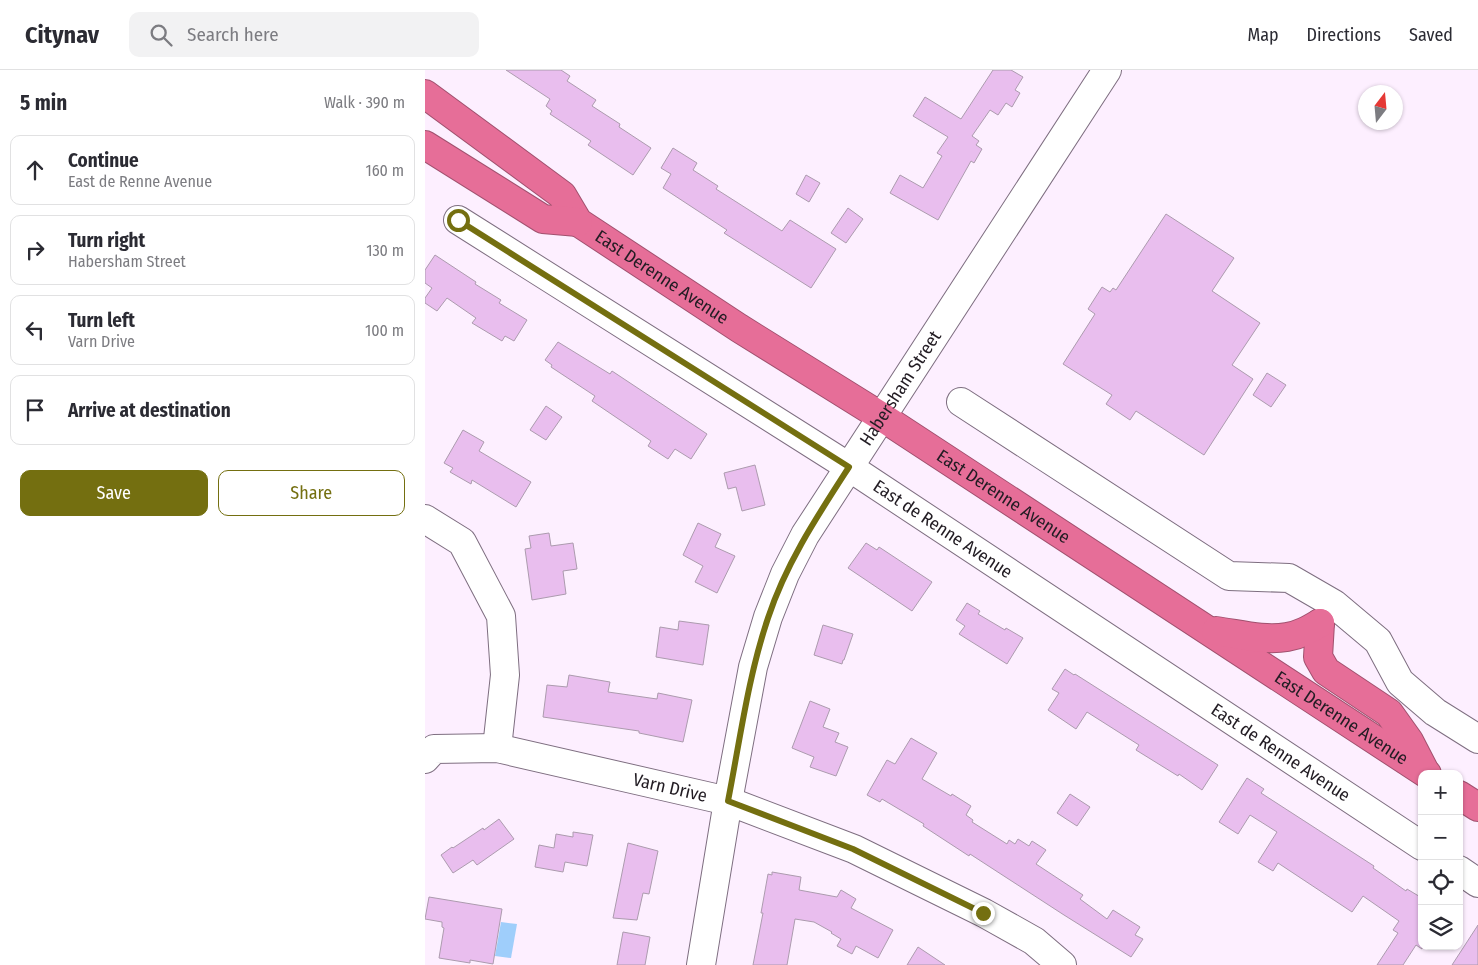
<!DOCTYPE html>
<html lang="en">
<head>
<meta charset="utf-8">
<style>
  body { margin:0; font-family:"Fira Sans Condensed",sans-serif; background:#f2f2f3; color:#2b2b33 }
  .controls { position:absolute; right:15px; bottom:15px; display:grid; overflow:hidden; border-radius:10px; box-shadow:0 1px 4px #0004 }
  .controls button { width:45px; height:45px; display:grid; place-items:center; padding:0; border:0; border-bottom:1px solid #e1e1e2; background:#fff; color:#2b2b33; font:25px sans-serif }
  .compass { position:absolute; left:933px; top:15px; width:45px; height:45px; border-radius:50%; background:#fff; box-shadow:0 1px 4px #0004; rotate:16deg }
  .stop { position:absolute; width:15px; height:15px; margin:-11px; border:4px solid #746f10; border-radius:50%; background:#fff }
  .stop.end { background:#746f10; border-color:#fff; box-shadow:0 1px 5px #0008 }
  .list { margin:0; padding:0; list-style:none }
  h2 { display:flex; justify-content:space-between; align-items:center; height:65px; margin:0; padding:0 20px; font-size:21px }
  h2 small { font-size:16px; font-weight:400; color:#7c7c81 }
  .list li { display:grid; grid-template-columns:32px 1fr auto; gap:15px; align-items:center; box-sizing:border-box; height:70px; margin:0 10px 10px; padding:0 10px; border:1px solid #e1e1e2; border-radius:10px }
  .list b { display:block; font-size:19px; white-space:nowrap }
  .list p { margin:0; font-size:16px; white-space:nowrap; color:#7c7c81 }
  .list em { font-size:16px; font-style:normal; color:#7c7c81 }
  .actions { display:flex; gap:10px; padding:15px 20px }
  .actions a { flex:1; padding:11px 0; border:1px solid #746f10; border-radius:10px; text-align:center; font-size:18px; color:#746f10 }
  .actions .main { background:#746f10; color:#fff }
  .icon { flex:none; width:28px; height:28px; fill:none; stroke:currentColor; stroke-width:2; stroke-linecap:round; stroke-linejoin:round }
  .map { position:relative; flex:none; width:1053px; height:895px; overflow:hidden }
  header { display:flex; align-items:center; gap:30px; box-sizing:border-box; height:70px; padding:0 25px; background:#fff; border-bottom:1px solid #e1e1e2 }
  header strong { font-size:24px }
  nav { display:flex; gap:28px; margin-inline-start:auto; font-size:18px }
  .search { width:350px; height:45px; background:#f2f2f3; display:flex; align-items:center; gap:12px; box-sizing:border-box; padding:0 18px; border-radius:10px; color:#7c7c81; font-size:19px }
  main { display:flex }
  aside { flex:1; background:#fff }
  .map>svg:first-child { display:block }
  .water { fill:#9fcefb }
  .building { fill:#e9beee; stroke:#ac9bae }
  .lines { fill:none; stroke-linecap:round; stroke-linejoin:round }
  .minor-casing { stroke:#7e6e80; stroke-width:30 }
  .highway-casing { stroke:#a1516f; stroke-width:30 }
  .minor { stroke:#fff; stroke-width:28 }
  .highway { stroke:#e66e98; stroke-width:28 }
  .route { stroke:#746f10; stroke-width:6 }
  .labels { text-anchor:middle; stroke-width:5; stroke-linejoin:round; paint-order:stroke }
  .street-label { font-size:18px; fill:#221c23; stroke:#fff }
</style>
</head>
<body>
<header>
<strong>Citynav</strong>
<div class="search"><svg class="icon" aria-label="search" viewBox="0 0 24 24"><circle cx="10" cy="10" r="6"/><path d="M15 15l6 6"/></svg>Search here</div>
<nav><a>Map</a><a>Directions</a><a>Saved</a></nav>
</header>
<main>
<aside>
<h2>5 min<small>Walk · 390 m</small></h2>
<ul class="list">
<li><svg class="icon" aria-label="ahead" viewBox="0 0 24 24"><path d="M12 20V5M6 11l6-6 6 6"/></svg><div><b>Continue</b><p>East de Renne Avenue</p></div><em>160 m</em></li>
<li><svg class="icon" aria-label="right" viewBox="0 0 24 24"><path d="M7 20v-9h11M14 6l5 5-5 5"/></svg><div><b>Turn right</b><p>Habersham Street</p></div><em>130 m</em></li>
<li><svg class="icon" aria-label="left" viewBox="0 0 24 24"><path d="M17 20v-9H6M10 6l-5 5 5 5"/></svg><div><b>Turn left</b><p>Varn Drive</p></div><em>100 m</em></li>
<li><svg class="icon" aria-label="arrive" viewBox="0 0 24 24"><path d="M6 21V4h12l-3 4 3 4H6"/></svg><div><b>Arrive at destination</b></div></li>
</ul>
<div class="actions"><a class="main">Save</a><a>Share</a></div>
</aside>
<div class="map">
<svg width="1053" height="895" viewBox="0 0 1053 895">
  <rect width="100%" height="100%" fill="#fdefff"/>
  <!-- water -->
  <polygon class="water" points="76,852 92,854 86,888 70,886"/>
  <!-- building -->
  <g class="building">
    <polygon points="81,0 136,0 145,6 142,11 171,30 167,36 195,54 194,57 226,78 208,105 163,75 166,71 125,44 127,41 121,36 125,29"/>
    <polygon points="568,0 586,0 598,7 590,20 595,23 587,37 581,33 573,45 565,40 547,66 554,71 551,75 557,79 549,93 546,91 513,150 465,123 475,105 498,118 517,86 512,83 523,67 488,46 500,27 536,49"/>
    <polygon points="248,78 272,93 268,100 293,116 291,119 357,161 365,150 411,179 386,218 299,163 302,160 238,118 246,104 236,98"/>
    <polygon points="381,105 395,113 384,132 371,124"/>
    <polygon points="423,138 438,149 421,173 406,163"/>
    <polygon points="741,144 809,188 787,221 835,253 807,295 828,309 779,385 711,341 705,350 681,334 687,325 638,294 670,244 663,239 677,217 685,222 688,218 691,220"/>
    <polygon points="10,185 51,212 50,214 76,230 74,233 102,250 89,271 80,266 77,271 47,253 51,248 22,228 12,241 0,233 0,228 7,218 0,213 0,200"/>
    <polygon points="133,272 185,304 187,301 282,364 266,389 250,379 243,389 223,376 226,371 167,331 170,326 126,297 127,295 120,290"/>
    <polygon points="842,303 861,315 846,337 828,325"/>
    <polygon points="121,336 137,347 121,370 105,360"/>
    <polygon points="38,360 59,372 54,381 106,412 91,437 47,410 46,414 25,402 28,398 19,393"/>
    <polygon points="330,395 340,435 317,441 311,417 303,419 299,403"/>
    <polygon points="273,453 296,464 290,477 310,486 292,523 270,512 278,496 258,485"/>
    <polygon points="124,463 126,476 148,473 152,499 138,501 141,524 107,530 100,479 106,478 104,466"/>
    <polygon points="441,473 452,480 454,477 507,512 487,541 423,498"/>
    <polygon points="542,533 555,541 553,544 580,560 581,558 598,568 582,594 534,564 540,556 531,550"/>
    <polygon points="254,551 284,555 278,595 231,587 235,557 253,560"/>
    <polygon points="398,555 428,564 419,590 418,590 417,594 389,585"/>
    <polygon points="640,599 649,605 650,604 793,695 777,720 754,704 753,706 711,680 714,675 662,642 651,659 623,640 634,623 627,619"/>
    <polygon points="144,605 185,612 183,622 232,629 233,623 267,630 258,672 214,663 214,661 118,647 122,615 142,617"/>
    <polygon points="385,631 405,639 398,657 414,663 410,672 423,677 411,706 385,697 389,687 367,678"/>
    <polygon points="486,668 512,683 497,709 526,726 527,724 546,736 541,745 548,750 547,752 582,774 584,770 590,774 593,769 604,776 607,771 621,780 611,794 658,825 655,829 682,849 688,840 715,857 710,865 718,869 706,887 639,845 545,784 544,786 498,756 499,754 457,729 455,732 442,725 462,690 470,694"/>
    <polygon points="822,708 839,719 836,723 949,796 948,798 981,821 982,819 997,828 997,879 991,875 978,895 952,895 973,863 968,860 974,851 938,826 927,842 853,793 848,801 833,792 852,762 825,745 813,764 794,752"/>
    <polygon points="645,724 665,737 652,756 632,743"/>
    <polygon points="74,749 89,769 52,795 48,790 28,803 16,785 27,777 28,778 58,758 59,760"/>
    <polygon points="148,762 168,765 162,796 140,792 138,802 110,797 114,775 129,778 131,764 148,767"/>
    <polygon points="203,773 233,781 224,824 218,823 212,850 188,848"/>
    <polygon points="347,802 376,807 374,820 412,827 416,820 431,829 426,838 468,860 453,888 431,876 427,884 412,876 416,869 406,863 407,862 389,852 370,849 362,895 328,895 338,843 336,843 343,804 347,805"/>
    <polygon points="4,827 77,839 68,894 45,890 45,893 14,888 19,858 17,857 17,852 0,849"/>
    <polygon points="1053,855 1053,895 1027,895"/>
    <polygon points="198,862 225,867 220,895 192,895"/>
    <polygon points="493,877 520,895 482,895"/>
  </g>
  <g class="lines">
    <!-- minor casing -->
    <g class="minor-casing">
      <g id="minor">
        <path id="s1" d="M33,150L424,397L997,776"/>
        <polyline points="536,332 804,506 864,508 909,534 953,571 975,612 1010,642 1053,669"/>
        <polyline points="0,449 37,472 76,546 80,605 72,678"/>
        <path id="s2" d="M0,689L9,679L72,678L303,731L429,779L559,843L609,871L637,895"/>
        <polyline points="1034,800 1053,813"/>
        <path id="s3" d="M276,895L303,731L328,597L343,547L360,504L380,465L682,0"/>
      </g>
    </g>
    <!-- highway casing -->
    <g class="highway-casing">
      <g id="highway">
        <path id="s4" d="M0,24L137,125L153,152L314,258L457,347L1002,704"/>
        <polyline points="0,75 118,149 153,152"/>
        <polyline points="895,553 893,587 901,601 964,643 984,671 999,700"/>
        <path d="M791,561C814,564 839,571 862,567C875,565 885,559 895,553"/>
        <polyline points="1034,725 1053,737"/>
      </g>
    </g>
    <!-- minor -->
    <use href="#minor" class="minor"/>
    <!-- highway -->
    <use href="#highway" class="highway"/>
  </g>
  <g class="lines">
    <!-- route -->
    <path class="route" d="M33,150L424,397C393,445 361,493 343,548C323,607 315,670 303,731L428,779L558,843"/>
  </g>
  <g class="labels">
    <!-- street labels -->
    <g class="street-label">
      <text dy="6" stroke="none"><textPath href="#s4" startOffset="302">East Derenne Avenue</textPath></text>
      <text dy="6" stroke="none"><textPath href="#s3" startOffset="620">Habersham Street</textPath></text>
      <text dy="6" stroke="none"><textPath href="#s4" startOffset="708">East Derenne Avenue</textPath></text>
      <text dy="6" stroke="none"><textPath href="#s1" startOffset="575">East de Renne Avenue</textPath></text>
      <text dy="6" stroke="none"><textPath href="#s4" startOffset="1112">East Derenne Avenue</textPath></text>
      <text dy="6" stroke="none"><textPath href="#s1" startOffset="980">East de Renne Avenue</textPath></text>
      <text dy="6" stroke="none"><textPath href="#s2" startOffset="254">Varn Drive</textPath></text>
    </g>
  </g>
</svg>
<div class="controls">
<button>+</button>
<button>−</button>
<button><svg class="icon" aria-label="locate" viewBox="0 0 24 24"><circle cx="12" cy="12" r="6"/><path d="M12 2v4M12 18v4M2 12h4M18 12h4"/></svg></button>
<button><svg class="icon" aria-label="layers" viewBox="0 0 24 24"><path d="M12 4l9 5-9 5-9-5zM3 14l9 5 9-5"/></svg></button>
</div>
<svg class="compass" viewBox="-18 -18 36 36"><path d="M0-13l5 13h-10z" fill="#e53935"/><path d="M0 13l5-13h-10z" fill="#7c7c81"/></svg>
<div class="stop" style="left:33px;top:150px"></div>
<div class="stop end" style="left:558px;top:843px"></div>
</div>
</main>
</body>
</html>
